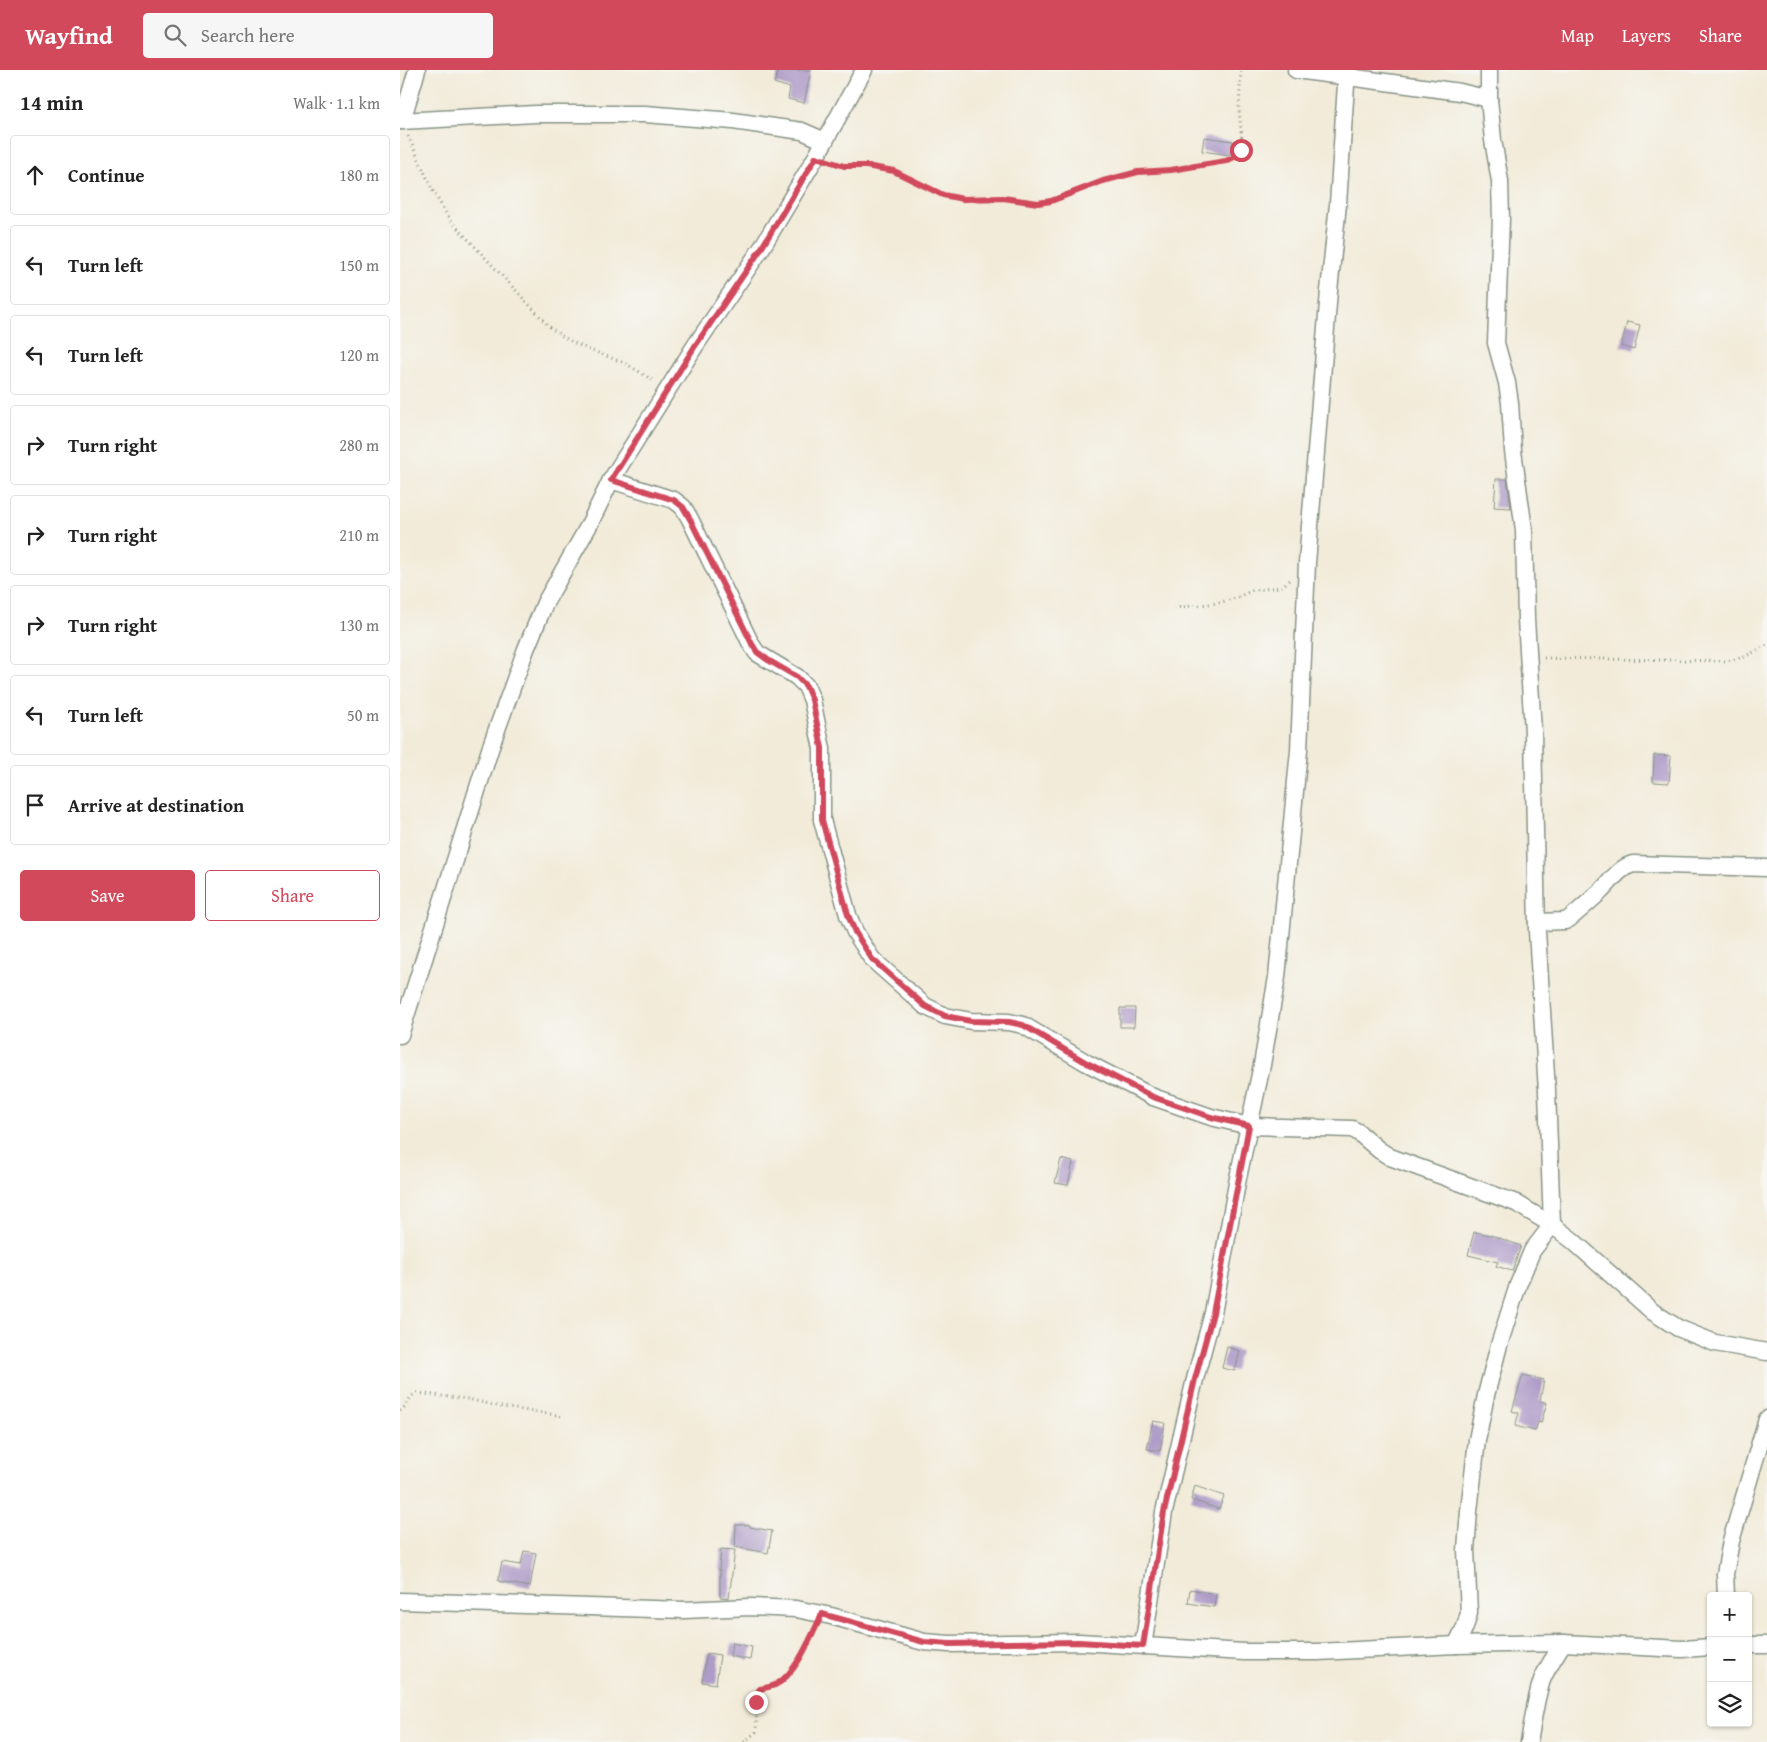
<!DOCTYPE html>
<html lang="en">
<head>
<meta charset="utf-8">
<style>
  body { margin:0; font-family:"Gentium Book Plus",serif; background:#f6f6f6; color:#222 }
  .controls { position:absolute; right:15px; bottom:15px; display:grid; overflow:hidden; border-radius:5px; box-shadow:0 1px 4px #0004 }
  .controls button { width:45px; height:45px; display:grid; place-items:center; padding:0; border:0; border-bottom:1px solid #e0e0e0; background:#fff; color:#222; font:25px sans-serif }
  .stop { position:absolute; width:15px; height:15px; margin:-11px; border:4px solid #d1495b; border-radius:50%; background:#fff }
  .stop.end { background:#d1495b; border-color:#fff; box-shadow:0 1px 5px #0008 }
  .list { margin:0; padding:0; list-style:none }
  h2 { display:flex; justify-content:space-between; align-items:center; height:65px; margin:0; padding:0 20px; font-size:21px }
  h2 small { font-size:16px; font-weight:400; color:#767676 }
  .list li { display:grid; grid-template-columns:32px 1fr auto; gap:15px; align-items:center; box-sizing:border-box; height:80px; margin:0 10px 10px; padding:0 10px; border:1px solid #e0e0e0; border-radius:5px }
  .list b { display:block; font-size:19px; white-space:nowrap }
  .list em { font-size:16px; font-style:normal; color:#767676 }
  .actions { display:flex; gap:10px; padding:15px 20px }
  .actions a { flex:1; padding:11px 0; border:1px solid #d1495b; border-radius:5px; text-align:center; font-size:18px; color:#d1495b }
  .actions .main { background:#d1495b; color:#fff }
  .icon { flex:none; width:28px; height:28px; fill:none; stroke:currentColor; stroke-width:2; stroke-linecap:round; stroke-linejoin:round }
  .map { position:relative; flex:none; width:1367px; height:1672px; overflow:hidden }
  header { display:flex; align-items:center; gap:30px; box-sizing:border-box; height:70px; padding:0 25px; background:#d1495b; color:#fff }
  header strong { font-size:24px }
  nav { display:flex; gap:28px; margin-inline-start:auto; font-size:18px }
  .search { width:350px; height:45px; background:#f6f6f6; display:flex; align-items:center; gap:12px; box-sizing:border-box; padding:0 18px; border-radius:5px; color:#767676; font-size:19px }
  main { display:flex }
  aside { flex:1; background:#fff }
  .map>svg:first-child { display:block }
  .building { fill:#ae9bc8 }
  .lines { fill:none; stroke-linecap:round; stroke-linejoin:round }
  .minor-casing { stroke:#889486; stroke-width:19 }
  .path { stroke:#889486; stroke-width:3; stroke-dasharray:1 4; stroke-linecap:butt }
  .minor { stroke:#fff; stroke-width:16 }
  .route { stroke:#d1495b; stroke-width:6 }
</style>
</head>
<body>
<header>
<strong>Wayfind</strong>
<div class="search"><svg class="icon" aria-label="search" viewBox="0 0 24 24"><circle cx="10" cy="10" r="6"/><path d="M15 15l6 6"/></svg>Search here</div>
<nav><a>Map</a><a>Layers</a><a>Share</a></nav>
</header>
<main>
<aside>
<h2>14 min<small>Walk · 1.1 km</small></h2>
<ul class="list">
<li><svg class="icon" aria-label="ahead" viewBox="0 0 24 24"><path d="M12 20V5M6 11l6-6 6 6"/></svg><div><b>Continue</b></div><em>180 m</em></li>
<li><svg class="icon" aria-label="left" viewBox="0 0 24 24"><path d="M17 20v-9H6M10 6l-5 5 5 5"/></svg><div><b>Turn left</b></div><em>150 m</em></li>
<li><svg class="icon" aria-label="left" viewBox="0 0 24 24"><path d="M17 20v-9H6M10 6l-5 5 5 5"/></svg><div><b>Turn left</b></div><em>120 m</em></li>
<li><svg class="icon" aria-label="right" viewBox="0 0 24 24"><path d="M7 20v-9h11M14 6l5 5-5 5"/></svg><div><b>Turn right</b></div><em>280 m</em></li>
<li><svg class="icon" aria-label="right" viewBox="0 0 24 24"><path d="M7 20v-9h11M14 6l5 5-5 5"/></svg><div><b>Turn right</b></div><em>210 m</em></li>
<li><svg class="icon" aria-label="right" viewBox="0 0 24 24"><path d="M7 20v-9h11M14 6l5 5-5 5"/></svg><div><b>Turn right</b></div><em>130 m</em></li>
<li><svg class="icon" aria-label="left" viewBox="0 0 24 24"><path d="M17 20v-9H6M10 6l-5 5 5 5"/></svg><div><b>Turn left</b></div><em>50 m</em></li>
<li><svg class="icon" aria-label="arrive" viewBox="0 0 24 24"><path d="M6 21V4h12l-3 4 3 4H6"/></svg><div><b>Arrive at destination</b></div></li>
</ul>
<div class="actions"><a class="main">Save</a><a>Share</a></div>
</aside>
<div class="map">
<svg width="1367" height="1672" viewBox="0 0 1367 1672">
  <rect width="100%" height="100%" fill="#f6f6f2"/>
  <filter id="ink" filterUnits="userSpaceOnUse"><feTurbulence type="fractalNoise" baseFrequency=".02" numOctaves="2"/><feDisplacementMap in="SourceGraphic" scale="10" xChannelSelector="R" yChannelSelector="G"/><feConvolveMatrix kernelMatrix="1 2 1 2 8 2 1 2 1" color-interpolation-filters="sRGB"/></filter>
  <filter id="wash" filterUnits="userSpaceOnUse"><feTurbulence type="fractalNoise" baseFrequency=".0096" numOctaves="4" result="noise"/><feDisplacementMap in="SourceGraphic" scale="20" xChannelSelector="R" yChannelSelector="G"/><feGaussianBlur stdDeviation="1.12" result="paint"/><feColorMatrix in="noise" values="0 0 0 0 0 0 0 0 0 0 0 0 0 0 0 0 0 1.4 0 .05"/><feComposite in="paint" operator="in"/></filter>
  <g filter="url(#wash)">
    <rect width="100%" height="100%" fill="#f2ebd9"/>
    <g id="blocks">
      <!-- building -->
      <g class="building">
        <polygon points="379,0 411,0 404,33 388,29 390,18 374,13"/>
        <polygon points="804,67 833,71 830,85 802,81"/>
        <polygon points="1227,252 1240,255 1234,280 1221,276"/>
        <polygon points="1096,409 1107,409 1111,438 1094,437"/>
        <polygon points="1254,685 1271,686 1269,713 1253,712"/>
        <polygon points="720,938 735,938 734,957 720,957"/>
        <polygon points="661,1089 673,1092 668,1115 655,1113"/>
        <polygon points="1074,1162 1091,1165 1121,1176 1112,1201 1096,1196 1098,1192 1068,1185"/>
        <polygon points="827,1277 840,1281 835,1301 822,1298"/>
        <polygon points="1123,1305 1144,1310 1140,1331 1147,1333 1141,1353 1138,1352 1135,1361 1115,1356 1119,1343 1112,1341"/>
        <polygon points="753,1351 765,1353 760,1381 747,1379"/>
        <polygon points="795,1416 824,1426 819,1439 791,1430"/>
        <polygon points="336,1455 350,1455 350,1457 372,1461 368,1483 335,1477"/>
        <polygon points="321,1479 335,1480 329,1528 320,1527 320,1500 319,1500"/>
        <polygon points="124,1481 136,1483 130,1517 98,1511 102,1492 121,1495"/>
        <polygon points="790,1519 816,1524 814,1537 788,1533"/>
        <polygon points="332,1573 352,1577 350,1590 330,1586"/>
        <polygon points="307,1583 320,1585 316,1614 302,1612"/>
      </g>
    </g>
  </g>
  <g filter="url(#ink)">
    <use href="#blocks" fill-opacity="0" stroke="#889486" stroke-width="1"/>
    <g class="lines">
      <!-- minor casing -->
      <g class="minor-casing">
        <g id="minor">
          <polyline points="896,0 1060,22 1089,29"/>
          <polyline points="0,51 136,44 245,44 333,51 402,61 425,71"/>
          <polyline points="2,51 17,0"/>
          <polyline points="211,410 274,430 283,437 290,449 351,574 357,583 397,607 406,616 412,630 422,679 422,750 448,845 455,862 472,889 525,936 545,946 571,951 609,952 623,955 687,993 753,1027 811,1047 849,1056 952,1059 958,1062 979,1080 990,1087 1116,1133 1152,1155 1172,1170 1253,1242 1278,1258 1315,1273 1367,1282"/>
          <path d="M1137,852L1165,851L1169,849C1180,840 1190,831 1200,822C1211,812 1218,798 1233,794L1367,798"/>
          <polyline points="0,965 92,673 126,579 145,533 188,457 211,410 295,276 361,179 416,87 464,0"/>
          <polyline points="1326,1526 1325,1504 1331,1471 1367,1349"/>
          <polyline points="0,1531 284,1540 350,1537 396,1539 431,1546 524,1572 549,1574 679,1572 844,1582 918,1582 1056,1575 1163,1573 1282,1579 1311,1577"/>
          <polyline points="1056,1575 1065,1557 1069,1543 1066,1480 1069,1441 1077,1370 1086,1325 1099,1275 1118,1215 1132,1181 1152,1155 1147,1021 1137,861 1133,661 1126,549 1124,460 1113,381 1110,333 1107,313 1096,273 1101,149 1100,111 1093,70 1089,29 1089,0"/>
          <polyline points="1348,1575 1367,1575"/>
          <polyline points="743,1576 764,1442 795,1309 813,1243 838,1108 862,995 877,907 899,680 907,493 929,221 938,134 947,0"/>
          <path d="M1129,1672C1133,1652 1135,1630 1142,1610C1147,1597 1156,1585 1163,1573"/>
        </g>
      </g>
      <!-- path -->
      <g class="path">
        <path d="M8,66L33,121L50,150L150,257C172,276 198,282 224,293C234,298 244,305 254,311"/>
        <polyline points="431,92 444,96 466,96 494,101 543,125 563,129 603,128 638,133 651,131 703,111 738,102 771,100 826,91 836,86 841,80 842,71 839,39 841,0"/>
        <polyline points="774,538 818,533 836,528 853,520 881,517 890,510"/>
        <polyline points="1144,588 1327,591 1344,587 1367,575"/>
        <path d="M0,1341C8,1336 8,1326 17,1323L68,1329L102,1337L163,1346"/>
        <path d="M344,1672L356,1662L357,1621C363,1617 370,1618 376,1614C395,1604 405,1578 414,1559"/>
      </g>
      <!-- minor -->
      <use href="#minor" class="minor"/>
    </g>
  </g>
  <g class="lines" filter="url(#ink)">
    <!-- route -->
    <path class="route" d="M356,1632V1625L360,1619C364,1618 370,1617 375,1615C396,1605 412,1565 422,1544L524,1572L549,1574L679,1572L743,1576L764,1442L795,1309L813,1243L849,1056L811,1047L753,1027L687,993L623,955L609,952L571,951L545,946L525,936L472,889L455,862L448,845L422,750V678L412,630L406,616L397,607L368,590L357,582L352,574L290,449L283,437L274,430L211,410L295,276L361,179L416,87L444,96H466L494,101L543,125L563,129L603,128L638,133L651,131L703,111L738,102L771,100L826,91L836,86L841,80"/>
  </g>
</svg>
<div class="controls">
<button>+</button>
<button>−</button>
<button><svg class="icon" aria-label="layers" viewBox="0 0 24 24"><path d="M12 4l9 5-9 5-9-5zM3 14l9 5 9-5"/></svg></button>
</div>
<div class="stop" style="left:841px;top:80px"></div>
<div class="stop end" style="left:356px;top:1632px"></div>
</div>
</main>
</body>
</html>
